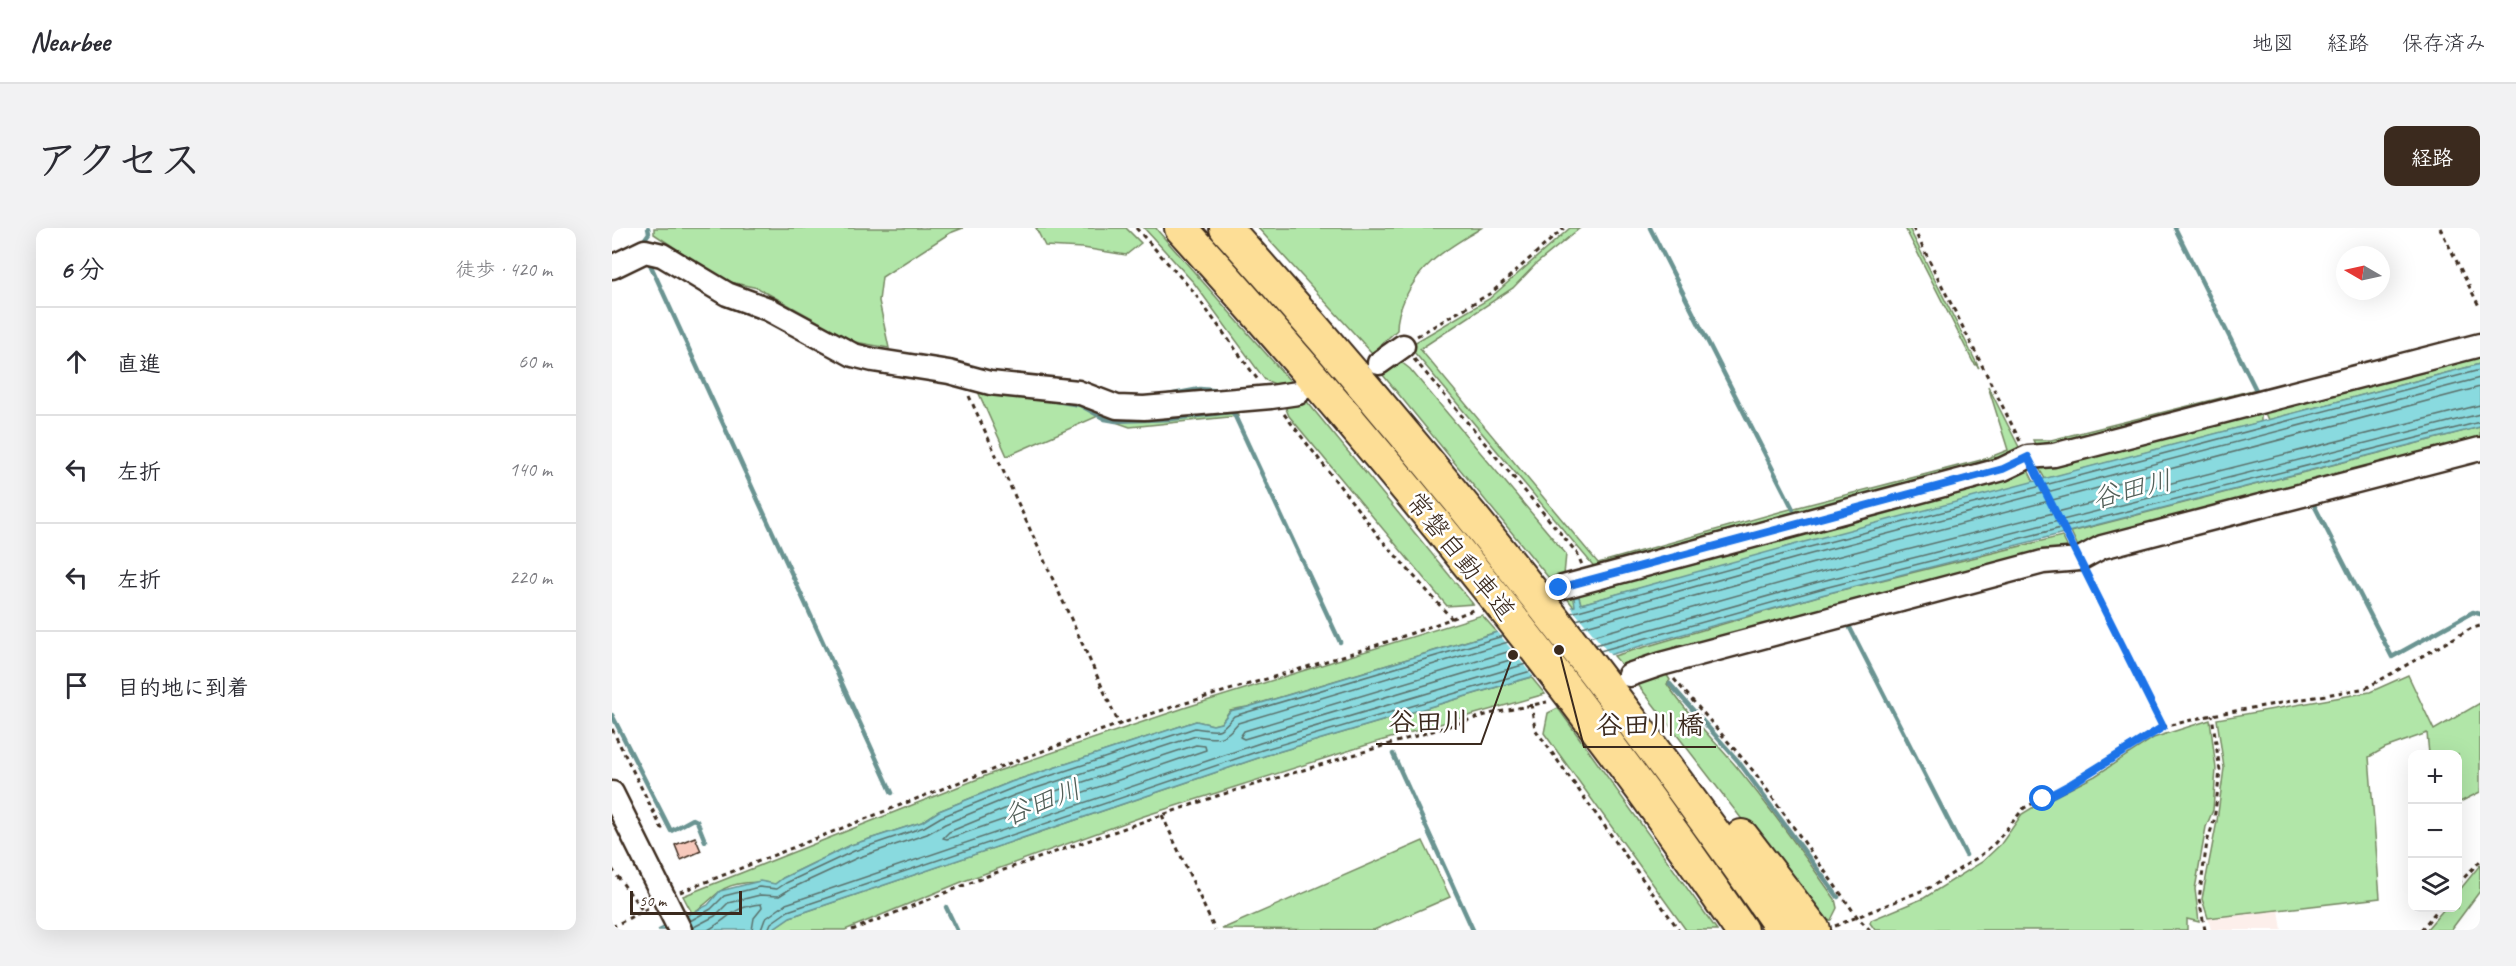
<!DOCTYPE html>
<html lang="ja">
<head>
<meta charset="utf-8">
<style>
  body { margin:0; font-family:Caveat,"Klee One",sans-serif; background:#f2f2f3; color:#2b2b33 }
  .controls { position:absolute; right:18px; bottom:18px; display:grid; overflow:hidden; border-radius:12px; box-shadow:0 6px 24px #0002 }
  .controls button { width:54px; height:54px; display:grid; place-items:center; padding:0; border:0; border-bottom:2px solid #e1e1e2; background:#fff; color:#2b2b33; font:30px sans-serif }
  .compass { position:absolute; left:1724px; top:18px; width:54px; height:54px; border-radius:50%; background:#fff; box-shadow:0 6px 24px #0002; rotate:279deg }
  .scale { position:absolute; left:18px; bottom:15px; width:112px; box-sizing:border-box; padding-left:6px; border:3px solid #3b2a1e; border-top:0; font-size:16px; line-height:21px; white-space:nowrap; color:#3b2a1e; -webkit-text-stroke:4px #fff; paint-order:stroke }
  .stop { position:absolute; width:18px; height:18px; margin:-14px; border:4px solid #1a73e8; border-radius:50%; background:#fff }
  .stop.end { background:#1a73e8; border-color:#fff; box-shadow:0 2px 6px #0008 }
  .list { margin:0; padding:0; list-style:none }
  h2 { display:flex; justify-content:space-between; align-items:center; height:78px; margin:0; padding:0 24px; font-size:26px }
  h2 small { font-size:20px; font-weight:400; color:#7c7c81 }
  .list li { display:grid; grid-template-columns:39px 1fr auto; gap:18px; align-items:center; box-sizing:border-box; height:108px; padding:0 24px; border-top:2px solid #e1e1e2 }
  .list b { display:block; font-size:22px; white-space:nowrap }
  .list em { font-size:20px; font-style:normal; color:#7c7c81 }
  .icon { flex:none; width:33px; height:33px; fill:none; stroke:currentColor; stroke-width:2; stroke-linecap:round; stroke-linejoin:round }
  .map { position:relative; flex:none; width:1868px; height:702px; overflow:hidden; border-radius:12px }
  header { display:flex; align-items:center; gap:36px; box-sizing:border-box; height:84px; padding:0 30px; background:#fff; border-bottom:2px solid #e1e1e2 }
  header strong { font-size:28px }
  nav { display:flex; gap:33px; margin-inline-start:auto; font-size:21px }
  .intro { display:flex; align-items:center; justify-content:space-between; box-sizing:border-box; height:144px; padding:0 36px }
  h1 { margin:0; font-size:42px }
  .button { padding:15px 27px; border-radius:12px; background:#3b2a1e; color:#fff; font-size:21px; font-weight:700 }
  main { display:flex; gap:36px; padding:0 36px }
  aside { flex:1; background:#fff; border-radius:12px; box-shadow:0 6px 24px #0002 }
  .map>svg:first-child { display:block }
  .built { fill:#fdefeb }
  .green { fill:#b1e6a8; stroke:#768863; stroke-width:1.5 }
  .water { fill:#89dadf; stroke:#6a9492; stroke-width:1.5 }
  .pier { fill:#fff }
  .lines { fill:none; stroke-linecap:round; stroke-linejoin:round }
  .shore { stroke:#5a706b; stroke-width:1.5 }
  .stream { stroke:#6a9492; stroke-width:4.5 }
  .building { fill:#f7c9bc; stroke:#3b2a1e; stroke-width:1.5 }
  .minor-casing { stroke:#3b2a1e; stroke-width:27 }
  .highway-casing { stroke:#3b2a1e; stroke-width:36 }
  .path { stroke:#3b2a1e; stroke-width:3; stroke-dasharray:4.5 4.5; stroke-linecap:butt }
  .minor { stroke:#fff; stroke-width:22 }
  .highway { stroke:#fdde96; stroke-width:32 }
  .route { stroke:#1a73e8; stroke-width:8 }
  .labels { text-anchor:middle; stroke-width:5; stroke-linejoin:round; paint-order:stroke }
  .street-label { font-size:26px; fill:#3b2a1e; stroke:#fff }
  .water-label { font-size:27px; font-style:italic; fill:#525f58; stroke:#fff }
  .leader { fill:none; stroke:#3b2a1e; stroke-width:2 }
  .callout-dot { fill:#3b2a1e; stroke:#fff; stroke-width:2 }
  .callout-label { font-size:27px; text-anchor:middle; font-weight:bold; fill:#3b2a1e; stroke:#fff; stroke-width:5; stroke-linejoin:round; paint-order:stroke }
</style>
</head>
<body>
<header>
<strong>Nearbee</strong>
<nav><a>地図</a><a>経路</a><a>保存済み</a></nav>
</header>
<div class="intro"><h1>アクセス</h1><a class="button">経路</a></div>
<main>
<aside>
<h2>6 分<small>徒歩 · 420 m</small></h2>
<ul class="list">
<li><svg class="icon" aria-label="ahead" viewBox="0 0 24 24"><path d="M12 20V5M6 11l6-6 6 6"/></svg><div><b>直進</b></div><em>60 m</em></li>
<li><svg class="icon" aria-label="left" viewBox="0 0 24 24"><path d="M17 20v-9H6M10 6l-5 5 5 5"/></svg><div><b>左折</b></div><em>140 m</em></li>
<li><svg class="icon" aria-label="left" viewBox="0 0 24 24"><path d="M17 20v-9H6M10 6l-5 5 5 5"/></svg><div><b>左折</b></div><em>220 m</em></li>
<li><svg class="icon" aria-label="arrive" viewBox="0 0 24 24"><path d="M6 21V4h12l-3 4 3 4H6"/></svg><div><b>目的地に到着</b></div></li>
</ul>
</aside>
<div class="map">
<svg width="1868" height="702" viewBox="0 0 1868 702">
  <rect width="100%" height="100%" fill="#fff"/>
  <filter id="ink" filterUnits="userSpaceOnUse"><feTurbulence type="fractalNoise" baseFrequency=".0167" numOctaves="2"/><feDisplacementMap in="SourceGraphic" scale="12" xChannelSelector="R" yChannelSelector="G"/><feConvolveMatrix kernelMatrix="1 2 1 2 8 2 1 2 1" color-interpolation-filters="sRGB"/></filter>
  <g filter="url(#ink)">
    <!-- built -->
    <polygon class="built" points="1667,682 1670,702 1599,702 1596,690"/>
    <!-- green -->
    <g class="green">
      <polygon points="42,0 351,0 338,5 270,49 267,73 277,120 243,114 146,60 113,53 42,6"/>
      <polygon points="424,0 514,0 529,15 514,27 471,20 433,18"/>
      <polygon points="532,0 544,0 546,3 679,154 663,156 653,152 582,55"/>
      <path d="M646,0H869C836,21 810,33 793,70C788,82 785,89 785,102L760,125Z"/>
      <polygon points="958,0 968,0 924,36 901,60 808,121 986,335 1171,283 1373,231 1396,222 1376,158 1409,223 1406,229 985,342 802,124 802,115 877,71"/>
      <polygon points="1293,0 1297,0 1367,140 1361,134"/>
      <polygon points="1868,122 1868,136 1656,192 1653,185 1649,186 1649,194 1433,251 1422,232"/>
      <polygon points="780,134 789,134 798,141 954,326 952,347 941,355 766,141"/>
      <polygon points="364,159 621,178 626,188 518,199 486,188 395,228"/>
      <polygon points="1641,162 1643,169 1426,223 1421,212 1439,212"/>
      <polygon points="692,170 861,376 835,378 677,188 674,181 676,175"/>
      <polygon points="1868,199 1868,216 1468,323 1459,304"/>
      <polygon points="1412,234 1422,254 969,376 967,369 962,370 963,377 961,378 950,364"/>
      <polygon points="1450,308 1459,326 1014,442 1002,428 1213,366"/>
      <path d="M870,387L885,404L635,479L618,482L609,495L601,497L584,493L399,554L327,583L310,594L239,617L171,650L163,656C147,653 121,653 107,664C97,672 93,678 80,685L71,668L386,543L575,479Z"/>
      <path d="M1053,444L1058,452L1055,456C1075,486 1100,510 1123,537C1159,580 1191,626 1223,671L1225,680L1219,692L1210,695L1024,454Z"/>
      <polygon points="1796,447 1822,502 1868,475 1868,564 1846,575 1846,526 1817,526 1815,505 1773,520 1757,529 1768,670 1596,690 1590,671 1605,593 1612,540 1605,491 1758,464"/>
      <polygon points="919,449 933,466 761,515 532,588 352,653 233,702 159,702 178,689 652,528"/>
      <polygon points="946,480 1105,702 1074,702 932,505 936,485"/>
      <polygon points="1598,492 1604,541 1601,582 1594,599 1583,661 1587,694 1575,691 1575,702 1263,702 1258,695 1259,692 1312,670 1370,634 1389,616 1410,586 1425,577 1483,548 1541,510"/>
      <polygon points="811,613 838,669 762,702 610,701"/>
      <polygon points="1868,637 1868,663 1839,702 1814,702 1833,680 1846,680 1846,664"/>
    </g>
    <!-- water -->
    <polygon class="water" points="1868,136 1868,199 1213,366 905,453 652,528 178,689 159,702 46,702 96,677 108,663 148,653 163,656 171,650 239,617 310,594 327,583 399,554 584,493 601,497 609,495 618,483 636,479 879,406 963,378 962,369 967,369 969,376 1192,314"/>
    <!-- pier -->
    <polygon class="pier" points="957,377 1000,429 923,451 883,401"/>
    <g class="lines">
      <!-- shore -->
      <g class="shore">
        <polyline points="959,385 1194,320 1868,142"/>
        <polyline points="964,392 1195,327 1868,150"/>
        <polyline points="970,399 1198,336 1868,159"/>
        <polyline points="977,409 1208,344 1868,177"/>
        <polyline points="983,417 1210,353 1868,186"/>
        <polyline points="902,422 632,503 628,509 632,511 908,429"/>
        <polyline points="988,423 1212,360 1868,194"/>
        <polygon points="584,517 593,518 594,522 335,611 331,610 337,604 407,575"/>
        <path d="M78,693L99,681L112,668L147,659L165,661L174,655L242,623L312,599L329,589L401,560L583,500C608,503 605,507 622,488L891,408"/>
        <path d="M80,700L103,688L116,675L148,667L167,668L178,661L245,630L315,606L333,596L403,567L584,508C606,511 611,513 626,495L896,414"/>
        <path d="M96,702C118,690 120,679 149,676L150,680L142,690L140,702"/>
        <polyline points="149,702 153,691 174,676 648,515 914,436"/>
        <polyline points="156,702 159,695 176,683 650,522 919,443"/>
      </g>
      <!-- stream -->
      <g class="stream">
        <polyline points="1038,0 1181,281"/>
        <polyline points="1563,0 1644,162"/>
        <polyline points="32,12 37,5 36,0"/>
        <polyline points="33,12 48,16"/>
        <polyline points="38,36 280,565"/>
        <polyline points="556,167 588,161 610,163"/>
        <polyline points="432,171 468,177 493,191 504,193 559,191 619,184 622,186 728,414"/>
        <polyline points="1701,275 1780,429 1861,384 1868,386"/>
        <polyline points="1237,398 1354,627"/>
        <polyline points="1058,456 1126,533 1226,669"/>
        <polyline points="0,487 59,603 81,591 85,593 93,613"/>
        <polyline points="781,526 861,702"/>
        <polyline points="334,679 345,702"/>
      </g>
    </g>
    <!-- building -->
    <polygon class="building" points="83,609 89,623 69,632 63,617"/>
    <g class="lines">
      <!-- minor casing -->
      <g class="minor-casing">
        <g id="minor">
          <polyline points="0,39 33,23 50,27 115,66 156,81 241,127 261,132 337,144 378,155 466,164 505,179 532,180 659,169 686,165"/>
          <polyline points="767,135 791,118"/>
          <polyline points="947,360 1391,241 1416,229 1442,227 1868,117"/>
          <polyline points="1017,447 1049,436 1431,334 1468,331 1490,319 1868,221"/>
          <polyline points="0,565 68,702"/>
        </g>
      </g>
      <!-- highway casing -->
      <g class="highway-casing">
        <g id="highway">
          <path d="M569,0C770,223 960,454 1129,702"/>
          <path d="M614,0C814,223 1000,456 1171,702"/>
          <polyline points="1130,608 1202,702"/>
        </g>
      </g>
      <!-- path -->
      <g class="path">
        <polyline points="524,0 580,62 646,152"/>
        <polyline points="1301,0 1408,213"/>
        <polyline points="1828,0 1868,80"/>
        <polyline points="805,108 879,65 952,0"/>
        <polyline points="802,131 965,325 970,337"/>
        <polyline points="357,168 507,496"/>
        <polyline points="672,186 768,310 840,391"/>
        <polyline points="1423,246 1457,313"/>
        <polyline points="1476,348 1551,499"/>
        <polyline points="1062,451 1143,545 1246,690 1258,702"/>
        <polyline points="919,476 923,501 1067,702"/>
        <polyline points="0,501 52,605"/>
        <polyline points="550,587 603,702"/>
        <polyline points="0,641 31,683"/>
        <polyline points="1846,656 1868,633"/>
        <path d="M68,664C213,608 357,547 505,497C623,457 747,429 863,381"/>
        <polyline points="1223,698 1319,659 1368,628 1383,615 1412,580 1459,556 1551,499 1600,487 1754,460 1858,401 1868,398"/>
        <polyline points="0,699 38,679"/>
        <polyline points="240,702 383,645 605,568 877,486 935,474"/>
        <polyline points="1593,702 1587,671 1595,614 1602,593 1608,543 1600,487"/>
        <polyline points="1809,702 1827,680"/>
      </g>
      <!-- minor -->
      <use href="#minor" class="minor"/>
      <!-- highway -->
      <use href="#highway" class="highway"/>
    </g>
  </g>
  <g class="lines" filter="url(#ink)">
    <!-- route -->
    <polyline class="route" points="947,360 1391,241 1416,229 1551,499 1459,556 1431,571"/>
  </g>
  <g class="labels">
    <!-- street labels -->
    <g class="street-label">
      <text transform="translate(849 328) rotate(51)" y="9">常磐自動車道</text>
    </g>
    <!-- water labels -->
    <g class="water-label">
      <text transform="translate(1520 261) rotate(-14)" y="9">谷田川</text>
      <text transform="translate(430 574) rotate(-21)" y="9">谷田川</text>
    </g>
  </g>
  <!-- callouts -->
  <path class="leader" d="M901 427L869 516H764M947 422L972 519H1104"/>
  <g class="callout-dot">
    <circle cx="901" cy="427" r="6"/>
    <circle cx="947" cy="422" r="6"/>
  </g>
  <g class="callout-label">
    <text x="817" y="503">谷田川</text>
    <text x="1038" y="506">谷田川橋</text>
  </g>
</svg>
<div class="controls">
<button>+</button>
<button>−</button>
<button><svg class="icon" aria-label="layers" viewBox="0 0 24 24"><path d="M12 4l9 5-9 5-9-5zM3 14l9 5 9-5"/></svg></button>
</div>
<svg class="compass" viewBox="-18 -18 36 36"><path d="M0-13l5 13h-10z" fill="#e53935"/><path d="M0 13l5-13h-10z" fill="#7c7c81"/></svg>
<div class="scale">50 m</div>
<div class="stop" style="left:1431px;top:571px"></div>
<div class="stop end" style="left:947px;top:360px"></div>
</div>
</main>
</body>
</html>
